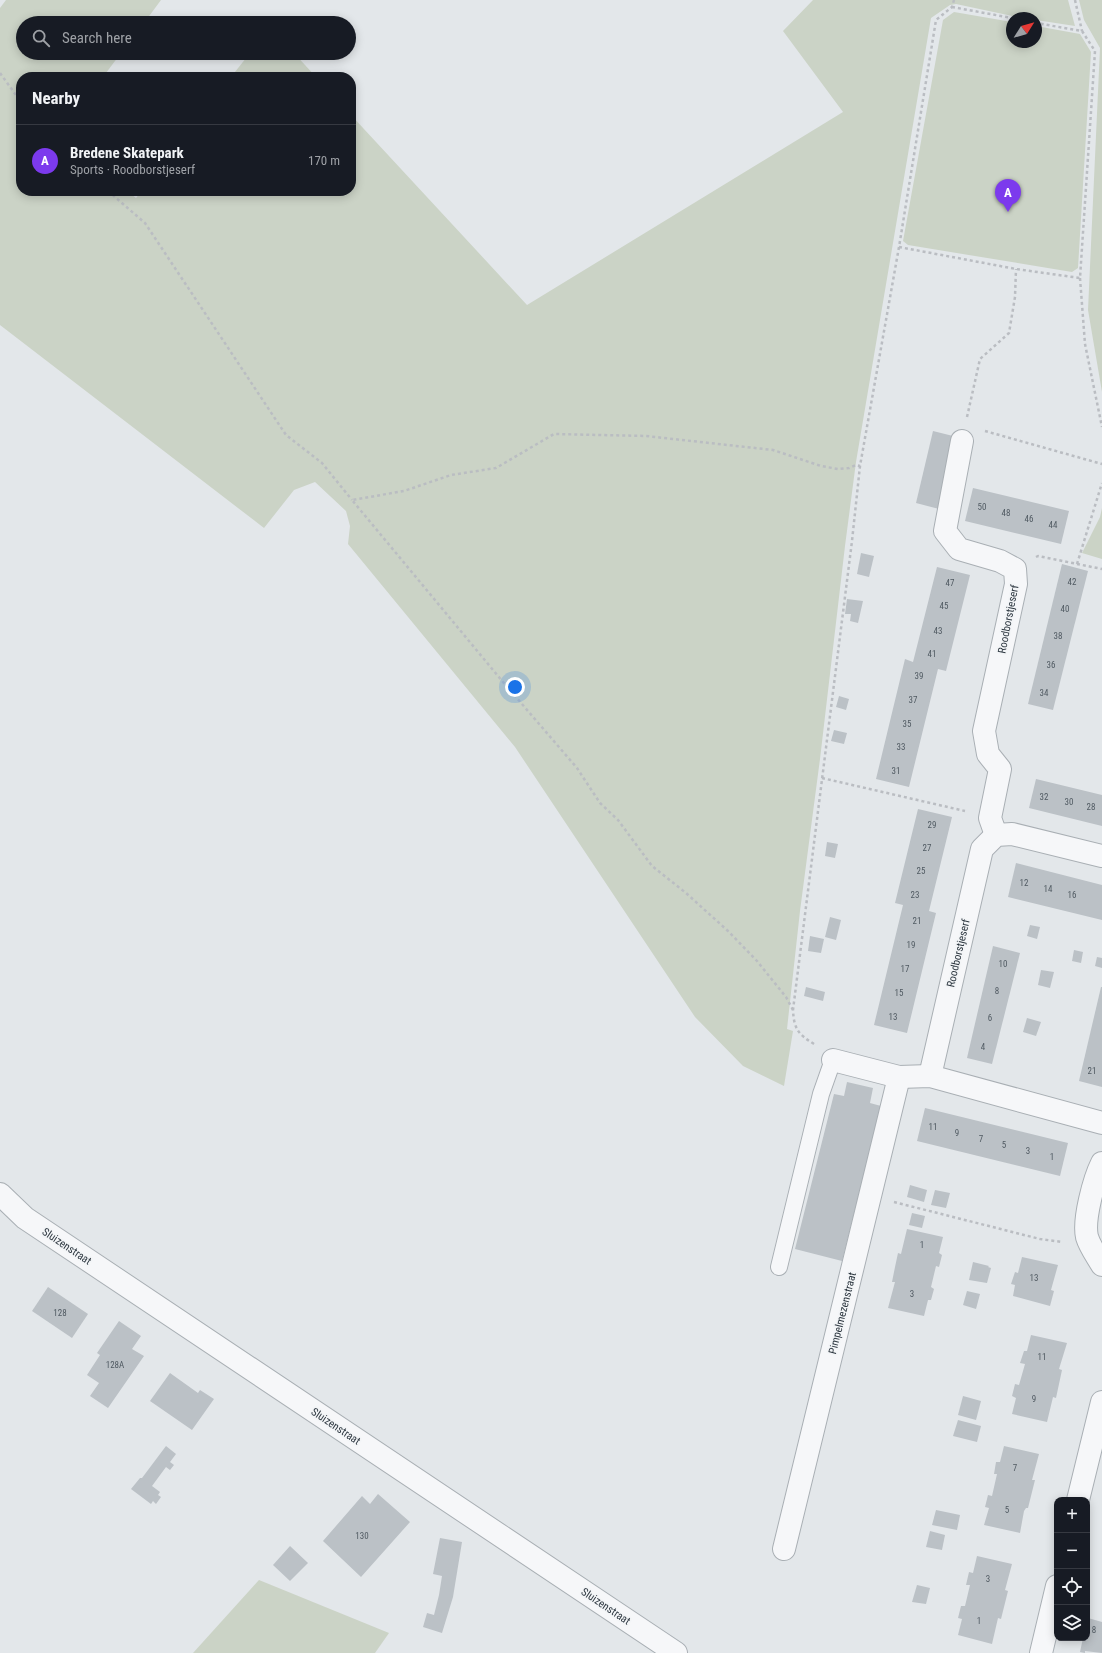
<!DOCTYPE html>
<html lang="en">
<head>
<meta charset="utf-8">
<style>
  body { margin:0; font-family:"Roboto Condensed",sans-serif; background:#242831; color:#f1f3f6 }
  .controls { position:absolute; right:12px; bottom:12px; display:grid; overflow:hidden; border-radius:8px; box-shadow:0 2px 10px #0003 }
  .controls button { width:36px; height:36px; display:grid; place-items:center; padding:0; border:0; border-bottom:1px solid #363941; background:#171b24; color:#f1f3f6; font:20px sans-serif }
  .compass { position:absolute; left:1006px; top:12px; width:36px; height:36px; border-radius:50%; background:#171b24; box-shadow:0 2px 10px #0003; rotate:53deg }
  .you { position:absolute; left:515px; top:687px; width:14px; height:14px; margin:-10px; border:3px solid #fff; border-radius:50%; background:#1a73e8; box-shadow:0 0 0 6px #1a73e833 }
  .badge { display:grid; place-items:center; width:26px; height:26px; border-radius:50%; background:#7c3aed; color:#fff; font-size:13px; font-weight:700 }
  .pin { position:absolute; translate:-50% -33px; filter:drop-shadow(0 1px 2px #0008) }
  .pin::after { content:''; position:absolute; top:21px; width:14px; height:12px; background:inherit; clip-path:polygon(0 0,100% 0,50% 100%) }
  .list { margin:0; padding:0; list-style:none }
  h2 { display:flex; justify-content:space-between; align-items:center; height:52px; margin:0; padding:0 16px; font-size:17px }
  h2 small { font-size:13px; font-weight:400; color:#9ea1a6 }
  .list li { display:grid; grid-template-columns:26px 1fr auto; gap:12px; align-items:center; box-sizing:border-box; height:72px; padding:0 16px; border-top:1px solid #363941 }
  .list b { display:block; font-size:15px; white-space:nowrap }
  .list p { margin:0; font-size:13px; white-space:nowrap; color:#9ea1a6 }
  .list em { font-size:13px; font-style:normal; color:#9ea1a6 }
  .icon { flex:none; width:22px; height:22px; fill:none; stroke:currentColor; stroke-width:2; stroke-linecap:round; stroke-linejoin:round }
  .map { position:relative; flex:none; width:1102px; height:1653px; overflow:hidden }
  .search { position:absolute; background:#171b24; box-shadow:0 2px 10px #0003; left:16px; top:16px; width:340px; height:44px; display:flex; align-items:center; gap:10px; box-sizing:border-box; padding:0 14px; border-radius:22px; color:#9ea1a6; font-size:15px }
  .panel { position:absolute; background:#171b24; box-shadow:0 2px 10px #0003; left:16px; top:72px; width:340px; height:124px; border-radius:16px }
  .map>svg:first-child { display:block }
  .green { fill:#cbd3c6 }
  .building { fill:#bbc1c6 }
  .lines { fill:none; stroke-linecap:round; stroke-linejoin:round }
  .lane-casing { stroke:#a9afb4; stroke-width:18 }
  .street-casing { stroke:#a9afb4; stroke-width:24 }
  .path { stroke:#babdc2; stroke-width:2.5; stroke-dasharray:3 3; stroke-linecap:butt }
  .lane { stroke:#f6f7f9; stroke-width:16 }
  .street { stroke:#f6f7f9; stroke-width:22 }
  .labels { text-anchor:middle; stroke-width:3.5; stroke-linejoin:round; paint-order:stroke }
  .number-label { font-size:9px; fill:#505a62 }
  .street-label { font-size:11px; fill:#2d3740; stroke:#f3f5f7 }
</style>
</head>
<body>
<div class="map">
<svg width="1102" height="1653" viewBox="0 0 1102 1653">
  <rect width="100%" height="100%" fill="#e3e7ea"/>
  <!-- green -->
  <g class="green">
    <polygon points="6,0 161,0 144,23 23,23 23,53 121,53 103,77 21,77 21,191 127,191 136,198 142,191 351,191 351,115 527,305 843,112 783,31 813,0 1068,0 1075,26 1036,20 1036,18 1017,17 956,4 950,5 931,18 856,462 845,546 820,759 800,911 787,1029 793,1031 784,1086 743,1066 695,1017 515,747 348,544 350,526 346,511 315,482 294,490 264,528 0,325 0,8"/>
    <polygon points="1079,0 1102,0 1102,392 1088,310 1100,48 1084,20"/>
    <polygon points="954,12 1012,22 1012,42 1036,42 1036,26 1080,34 1091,52 1078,268 1072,272 908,245 903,241 943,20"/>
    <polygon points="250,53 294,53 316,77 231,77"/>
    <polygon points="1102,508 1102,559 1082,553 1100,517"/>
    <polygon points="259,1580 389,1633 375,1653 193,1653"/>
  </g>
  <!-- building -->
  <g class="building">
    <polygon points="933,431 957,437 939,509 916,503"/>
    <polygon points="973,488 1069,511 1061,544 965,521"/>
    <polygon points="861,553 874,556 869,577 857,574"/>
    <polygon points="1062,564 1088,571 1053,710 1028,704"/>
    <polygon points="937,567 970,575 946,671 938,669 909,787 876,779 905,659 913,662"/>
    <polygon points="847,599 863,601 858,623 850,621 851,614 845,614"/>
    <polygon points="839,696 849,699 846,710 836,707"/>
    <polygon points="834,730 847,733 844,744 831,741"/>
    <polygon points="1036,779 1102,795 1102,826 1029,808"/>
    <polygon points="918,809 952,817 929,911 936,913 907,1033 874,1025 903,905 895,903"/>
    <polygon points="827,842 838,844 835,858 825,856"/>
    <polygon points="1016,863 1102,885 1102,920 1008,897"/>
    <polygon points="830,917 841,920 836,940 825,937"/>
    <polygon points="1030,925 1040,927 1037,939 1027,936"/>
    <polygon points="810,936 824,939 821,953 808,951"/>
    <polygon points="993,946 1020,953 992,1064 967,1058"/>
    <polygon points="1074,950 1083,952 1081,963 1072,961"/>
    <polygon points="1097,957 1102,958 1102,968 1095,966"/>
    <polygon points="1041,970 1054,972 1050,988 1038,985"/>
    <polygon points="806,987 825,992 823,1001 804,996"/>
    <polygon points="1101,987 1102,987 1102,1087 1079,1081"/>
    <polygon points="1027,1018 1041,1022 1036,1036 1023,1032"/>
    <polygon points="847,1082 873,1088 870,1103 881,1106 842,1261 795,1249 834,1094 844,1096"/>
    <polygon points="925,1108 1068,1143 1060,1176 917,1141"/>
    <polygon points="910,1185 927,1190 924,1202 907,1197"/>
    <polygon points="935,1190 950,1193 946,1208 931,1205"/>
    <polygon points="912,1213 925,1216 922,1228 909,1225"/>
    <polygon points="907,1229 943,1237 939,1253 942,1255 939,1267 936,1266 931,1287 934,1289 931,1300 928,1300 924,1316 888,1308 895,1282 892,1282 895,1267 898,1253 901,1254"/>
    <polygon points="1022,1257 1058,1265 1051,1290 1054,1291 1050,1306 1013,1296 1015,1285 1011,1284 1015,1272 1018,1273"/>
    <polygon points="973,1262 989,1266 988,1267 991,1268 987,1283 969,1280"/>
    <polygon points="48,1287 88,1314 72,1338 32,1311"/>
    <polygon points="967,1291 980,1294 976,1309 963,1305"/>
    <polygon points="119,1321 141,1336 132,1349 144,1356 108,1408 90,1396 99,1383 87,1375 100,1355 97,1353"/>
    <polygon points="1031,1335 1067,1343 1059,1369 1062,1370 1056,1398 1053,1397 1047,1422 1012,1414 1016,1398 1012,1396 1015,1384 1019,1385 1025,1364 1020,1363 1024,1351 1027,1351"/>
    <polygon points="170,1373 198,1393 200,1390 214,1399 192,1430 150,1401"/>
    <polygon points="963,1396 981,1401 976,1420 958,1415"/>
    <polygon points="958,1420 981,1426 977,1442 953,1436"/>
    <polygon points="166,1446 176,1454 170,1462 174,1465 170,1470 166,1467 152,1486 160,1492 158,1495 161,1497 156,1504 153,1501 151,1504 131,1489 140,1478 142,1478"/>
    <polygon points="1004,1446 1039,1454 1032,1480 1035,1480 1028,1508 1026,1508 1024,1511 1020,1533 984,1525 989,1508 985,1507 988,1495 992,1496 997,1474 994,1474 996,1462 1000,1462"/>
    <polygon points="378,1494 410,1522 361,1577 323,1541 362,1496 370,1504"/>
    <polygon points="936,1510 960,1515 957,1530 932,1525"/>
    <polygon points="930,1531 945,1535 942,1550 926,1547"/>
    <polygon points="440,1538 462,1542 453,1597 442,1633 423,1627 427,1613 434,1615 439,1595 442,1576 433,1574"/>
    <polygon points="290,1546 308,1563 290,1581 273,1565"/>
    <polygon points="977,1556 1012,1564 1005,1590 1008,1591 1001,1619 998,1618 992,1644 958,1635 962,1619 958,1618 961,1606 965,1606 970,1585 966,1585 969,1572 973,1573"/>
    <polygon points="917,1585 930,1588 926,1604 912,1602"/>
    <polygon points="1088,1618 1102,1622 1102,1653 1085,1651 1085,1653 1080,1652 1083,1638 1087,1638"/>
  </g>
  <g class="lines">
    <!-- lane casing -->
    <g class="lane-casing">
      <polyline id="lane" points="779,1267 821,1094 833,1060"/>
    </g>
    <!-- street casing -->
    <g class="street-casing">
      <g id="street">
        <polyline points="962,441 945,531 959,549 1000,561 1015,569 1016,584 984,731 988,754 1000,769 990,818 996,835"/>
        <polyline points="833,1060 899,1077 930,1076 1102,1123"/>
        <polyline points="930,1076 982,849 996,835 1012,834 1102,856"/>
        <path d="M1102,1163C1094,1179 1083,1220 1087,1237C1090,1247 1097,1256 1102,1265"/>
        <polyline points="0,1194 25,1218 676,1653"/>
        <polyline points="1078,1500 1102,1402"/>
        <polyline points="784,1549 899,1077"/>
        <polyline points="1041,1653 1057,1586"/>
      </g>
    </g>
    <!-- path -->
    <g class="path">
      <polyline points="1075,0 1082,31"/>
      <polyline points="952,7 1012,18"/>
      <polyline points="0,73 21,102"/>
      <polyline points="108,191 145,223 286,435 322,463 352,500"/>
      <polyline points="899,247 1016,269 1080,278 1095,51 1082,31 1036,23"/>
      <polyline points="1080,278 1085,344 1102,427"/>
      <polyline points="967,417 980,359 1009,333 1015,297 1016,269"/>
      <polyline points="985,431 1102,464"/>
      <polyline points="1036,557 1038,556 1102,569"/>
      <polyline points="1077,564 1102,483"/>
      <polyline points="822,778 965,811"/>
      <polyline points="793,1010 786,997 757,961 728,931 686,893 652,866 618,820 600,803 577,768 503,682 352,500 404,491 451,475 496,468 554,434 646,436 773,450 821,466 838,469 849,468 856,465 860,466"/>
      <path d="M814,1044C798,1034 794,1029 793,1010L852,541L860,466L899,247L936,20L952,7L954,0"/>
      <polyline points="894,1202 1040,1239 1062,1242"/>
    </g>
    <!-- lane -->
    <use href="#lane" class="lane"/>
    <!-- street -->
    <use href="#street" class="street"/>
  </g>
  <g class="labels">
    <!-- number labels -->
    <g class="number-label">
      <text x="982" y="510">50</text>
      <text x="1006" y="516">48</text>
      <text x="1029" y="522">46</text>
      <text x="1053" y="528">44</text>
      <text x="1072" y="585">42</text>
      <text x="950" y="586">47</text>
      <text x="944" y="609">45</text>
      <text x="1065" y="612">40</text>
      <text x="938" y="634">43</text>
      <text x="1058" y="639">38</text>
      <text x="932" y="657">41</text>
      <text x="1051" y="668">36</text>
      <text x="919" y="679">39</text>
      <text x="1044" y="696">34</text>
      <text x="913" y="703">37</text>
      <text x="907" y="727">35</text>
      <text x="901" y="750">33</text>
      <text x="896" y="774">31</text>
      <text x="1044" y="800">32</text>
      <text x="1069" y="805">30</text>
      <text x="1091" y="810">28</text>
      <text x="932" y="828">29</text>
      <text x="927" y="851">27</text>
      <text x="921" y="874">25</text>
      <text x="1024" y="886">12</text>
      <text x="1048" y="892">14</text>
      <text x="915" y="898">23</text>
      <text x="1072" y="898">16</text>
      <text x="917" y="924">21</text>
      <text x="911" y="948">19</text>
      <text x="1003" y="967">10</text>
      <text x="905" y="972">17</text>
      <text x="997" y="994">8</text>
      <text x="899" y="996">15</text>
      <text x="893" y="1020">13</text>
      <text x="990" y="1021">6</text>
      <text x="983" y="1050">4</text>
      <text x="1092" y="1074">21</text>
      <text x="933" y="1130">11</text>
      <text x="957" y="1136">9</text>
      <text x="981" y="1142">7</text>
      <text x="1004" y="1148">5</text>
      <text x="1028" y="1154">3</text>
      <text x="1052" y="1160">1</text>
      <text x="922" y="1248">1</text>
      <text x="1034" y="1281">13</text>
      <text x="912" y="1297">3</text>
      <text x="60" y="1316">128</text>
      <text x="1042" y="1360">11</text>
      <text x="115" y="1368">128A</text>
      <text x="1034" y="1402">9</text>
      <text x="1015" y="1471">7</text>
      <text x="1007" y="1513">5</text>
      <text x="362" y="1539">130</text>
      <text x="988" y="1582">3</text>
      <text x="979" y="1624">1</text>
      <text x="1094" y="1633">8</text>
    </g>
    <!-- street labels -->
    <g class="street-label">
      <text transform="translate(1008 619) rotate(-79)" y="4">Roodborstjeserf</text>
      <text transform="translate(958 953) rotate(-77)" y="4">Roodborstjeserf</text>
      <text transform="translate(67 1246) rotate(34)" y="4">Sluizenstraat</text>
      <text transform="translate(842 1313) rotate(-76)" y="4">Pimpelmezenstraat</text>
      <text transform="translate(336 1426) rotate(34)" y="4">Sluizenstraat</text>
      <text transform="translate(606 1606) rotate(34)" y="4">Sluizenstraat</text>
    </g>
  </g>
</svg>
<div class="controls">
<button>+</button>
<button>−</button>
<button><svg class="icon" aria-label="locate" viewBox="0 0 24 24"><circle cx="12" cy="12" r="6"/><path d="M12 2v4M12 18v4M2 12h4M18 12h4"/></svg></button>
<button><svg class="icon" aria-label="layers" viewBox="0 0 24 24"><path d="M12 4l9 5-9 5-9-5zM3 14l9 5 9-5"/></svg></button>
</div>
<svg class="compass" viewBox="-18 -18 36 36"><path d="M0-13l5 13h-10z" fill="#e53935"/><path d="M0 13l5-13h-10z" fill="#9ea1a6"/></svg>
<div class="you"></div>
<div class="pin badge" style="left:1008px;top:212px">A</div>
<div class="search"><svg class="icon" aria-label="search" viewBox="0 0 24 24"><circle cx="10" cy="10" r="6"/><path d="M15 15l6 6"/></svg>Search here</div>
<section class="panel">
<h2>Nearby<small></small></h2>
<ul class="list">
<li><span class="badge">A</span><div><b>Bredene Skatepark</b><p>Sports · Roodborstjeserf</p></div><em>170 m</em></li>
</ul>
</section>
</div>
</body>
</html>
